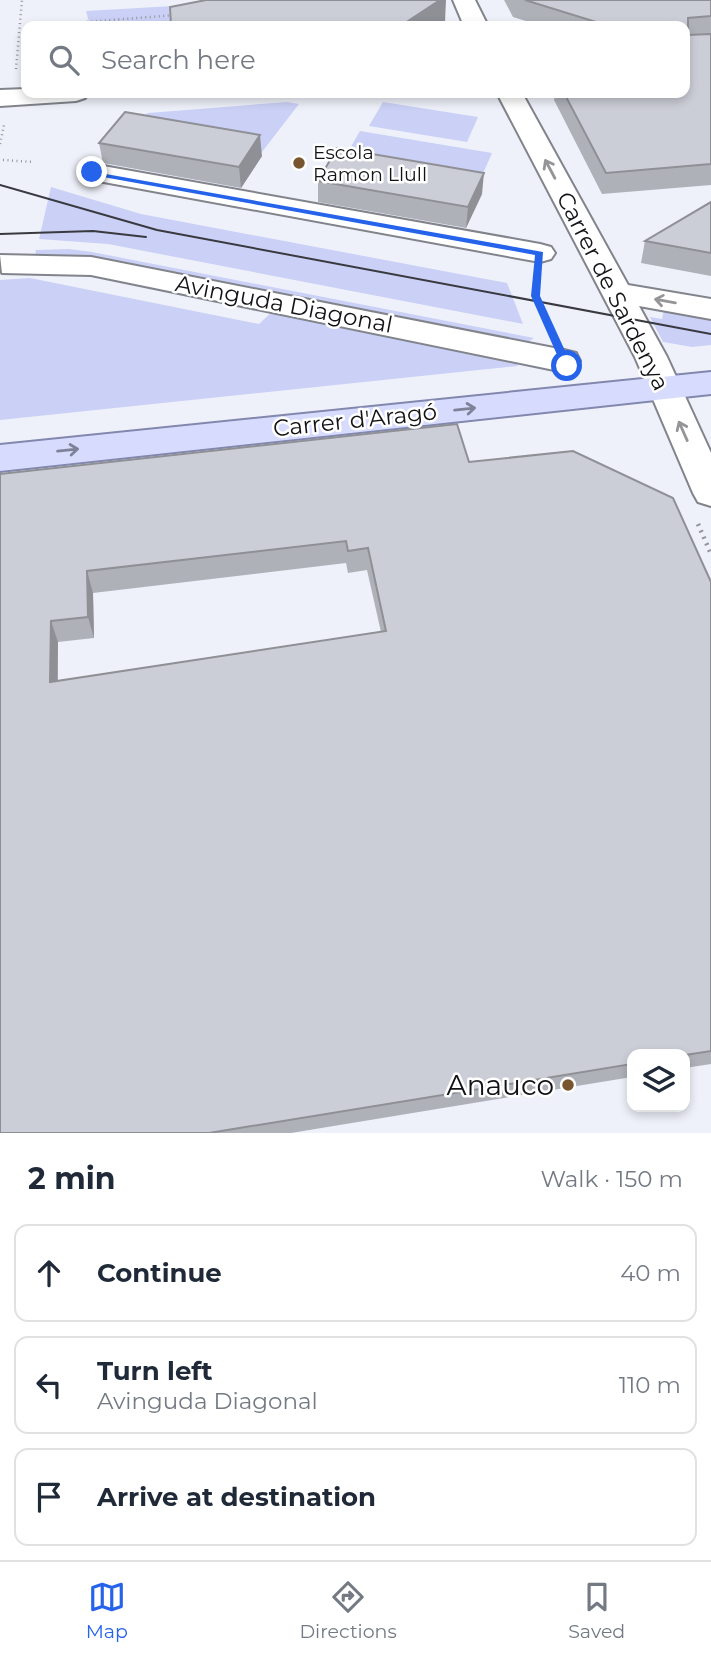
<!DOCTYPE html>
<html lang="en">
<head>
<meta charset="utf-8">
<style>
  body { margin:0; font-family:Montserrat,sans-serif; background:#f2f2f3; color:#1f2937 }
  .controls { position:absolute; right:21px; bottom:21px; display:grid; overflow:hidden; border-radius:14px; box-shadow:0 4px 10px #0003 }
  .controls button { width:63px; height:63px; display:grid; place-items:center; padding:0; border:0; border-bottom:2px solid #e0e1e3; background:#fff; color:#1f2937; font:35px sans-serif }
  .stop { position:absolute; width:21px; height:21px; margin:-16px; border:5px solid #2563eb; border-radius:50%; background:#fff }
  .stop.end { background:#2563eb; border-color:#fff; box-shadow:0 2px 7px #0008 }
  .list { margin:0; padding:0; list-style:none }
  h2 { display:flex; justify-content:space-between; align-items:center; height:91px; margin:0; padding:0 28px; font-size:30px }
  h2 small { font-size:23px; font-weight:400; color:#747a83 }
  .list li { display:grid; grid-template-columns:46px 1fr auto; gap:21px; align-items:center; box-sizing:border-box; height:98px; margin:0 14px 14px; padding:0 14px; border:2px solid #e0e1e3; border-radius:14px }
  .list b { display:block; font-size:26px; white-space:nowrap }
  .list p { margin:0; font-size:23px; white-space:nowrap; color:#747a83 }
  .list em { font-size:23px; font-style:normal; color:#747a83 }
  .icon { flex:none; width:38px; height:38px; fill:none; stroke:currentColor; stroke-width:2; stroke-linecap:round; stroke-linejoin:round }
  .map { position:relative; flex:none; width:711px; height:1133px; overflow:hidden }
  .search { position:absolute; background:#fff; box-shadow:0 4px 10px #0003; left:21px; right:21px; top:21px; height:77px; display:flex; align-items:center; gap:18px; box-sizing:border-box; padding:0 24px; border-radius:14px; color:#747a83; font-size:26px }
  .sheet { height:427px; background:#fff }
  nav { display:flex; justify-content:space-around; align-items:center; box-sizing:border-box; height:98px; border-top:2px solid #e0e1e3; background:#fff; font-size:19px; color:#747a83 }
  nav a { display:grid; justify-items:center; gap:4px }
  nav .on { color:#2563eb }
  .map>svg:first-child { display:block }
  .green { fill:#cbd1f6 }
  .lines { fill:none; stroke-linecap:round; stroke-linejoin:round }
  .minor-casing { stroke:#82848c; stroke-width:4 }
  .major-casing { stroke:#8287ae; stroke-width:4 }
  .path-far2 { stroke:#94959c; stroke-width:2.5; stroke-dasharray:1 3.5; stroke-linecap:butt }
  .path-far1 { stroke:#94959c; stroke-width:3.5; stroke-dasharray:2 4.5; stroke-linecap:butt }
  .path { stroke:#94959c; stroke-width:4.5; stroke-dasharray:2 5; stroke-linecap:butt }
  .minor { fill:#fff; fill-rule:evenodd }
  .major { fill:#d7dcff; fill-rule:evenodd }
  .tram { stroke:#393a3f; stroke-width:2 }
  .wall { fill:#afb1b9; fill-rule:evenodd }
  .shaded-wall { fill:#8f9096 }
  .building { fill:#ccced7; stroke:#8f9096; stroke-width:2; fill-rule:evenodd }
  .oneway { stroke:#959597 }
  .oneway2 { stroke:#7f8297 }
  .route { fill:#2563eb }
  .poi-dot { fill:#78552e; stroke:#fff; stroke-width:2.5 }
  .labels { text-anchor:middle; stroke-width:5; stroke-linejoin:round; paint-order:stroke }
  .far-poi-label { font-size:19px; fill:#131317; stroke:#fff; text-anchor:start }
  .street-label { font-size:23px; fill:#131317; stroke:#fff }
  .near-poi-label { font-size:28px; fill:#131317; stroke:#fff; text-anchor:end }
</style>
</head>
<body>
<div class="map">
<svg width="711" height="1133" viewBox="0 0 711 1133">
  <rect width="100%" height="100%" fill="#eff1fa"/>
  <!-- green -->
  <g class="green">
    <polygon points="208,0 435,0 223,26 201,19 90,26 86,11 208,4"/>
    <polygon points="287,102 299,104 262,152 123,128 148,113"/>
    <polygon points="383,102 478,117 467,142 369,126"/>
    <polygon points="360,131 492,153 477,187 341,164"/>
    <polygon points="51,187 141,214 507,283 523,324 108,244 39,239"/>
    <polygon points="69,249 92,252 534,338 525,344 83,257 35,256 36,250"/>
    <polygon points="30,278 259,324 272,312 516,362 518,366 0,420 0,280"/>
    <polygon points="664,310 711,319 711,345 692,347 663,342 650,317 662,319"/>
  </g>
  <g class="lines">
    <!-- minor casing -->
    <g class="minor-casing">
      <g id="minor">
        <polygon points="453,0 475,0 488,26 464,26"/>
        <polygon points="26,89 26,93 89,93 85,98 76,101 0,106 0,90"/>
        <polygon points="497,93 522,93 628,285 711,299 711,319 639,306 667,357 711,453 711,506 698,502 693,493 635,357"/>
        <polygon points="92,164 540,244 551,247 555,253 551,259 540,262 82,178 78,172 82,166"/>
        <polygon points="0,255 91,257 564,350 576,353 580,361 576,369 564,372 91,275 2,273"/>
      </g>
    </g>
    <!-- major casing -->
    <g class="major-casing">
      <polygon id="major" points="711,372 711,394 0,471 0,445"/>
    </g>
    <!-- path-far2 -->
    <g class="path-far2">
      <polyline points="60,24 175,15"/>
      <polyline points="16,69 22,0"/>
      <polyline points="0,144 4,125"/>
      <polyline points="3,160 33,162"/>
    </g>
    <!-- path-far1 -->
    <polyline class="path-far1" points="537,279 536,296 550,327"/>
    <!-- path -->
    <polyline class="path" points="698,524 711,554"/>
    <!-- minor -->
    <use href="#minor" class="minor"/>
    <!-- major -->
    <use href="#major" class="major"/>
    <!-- tram -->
    <g class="tram">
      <polyline points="0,185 157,230 711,334"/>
      <polyline points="0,234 93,231 146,237"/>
    </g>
  </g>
  <!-- wall -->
  <g class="wall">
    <polygon points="504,0 711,0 711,185 602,194 554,100 555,93 685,93 685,26 542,26 513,17"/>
    <polygon points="445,22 438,26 171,26"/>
    <polygon points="99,143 262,156 241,188 103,163"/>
    <polygon points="318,181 482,194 466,228 318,202"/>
    <polygon points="711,202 711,276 641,263 645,241"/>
    <path d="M469,462L711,582V1064L685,1068V1054H632V1077L291,1133H0V474ZM346,563L348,573L367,570L381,632L58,681V642L94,638L93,593Z"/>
  </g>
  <!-- shaded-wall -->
  <g class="shaded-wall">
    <polygon points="440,0 446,0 445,22 438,26 405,26 405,23"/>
    <polygon points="260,135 262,156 241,188 239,167"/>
    <polygon points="484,173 482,194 466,228 468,207"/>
    <polygon points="87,571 93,593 94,638 88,617"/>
    <polygon points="51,621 58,642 57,703 50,682"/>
  </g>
  <!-- building -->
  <g class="building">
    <polygon points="206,0 440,0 405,23 360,26 171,26 170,7"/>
    <polygon points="525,0 711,0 711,16 688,18 688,35 711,34 711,164 606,173 564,93 685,93 685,26 609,26"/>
    <polygon points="125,112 260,135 239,167 99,143"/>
    <polygon points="337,148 484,173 468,207 318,181"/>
    <polygon points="711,202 711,253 645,241"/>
    <path d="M457,424L469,462L573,451L673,498L711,582V1051L685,1055V1054H632V1064L209,1133H0V474ZM346,541L348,551L368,548L386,631L50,682L51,621L88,617L87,571Z"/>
  </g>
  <!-- one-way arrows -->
  <defs><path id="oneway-shaft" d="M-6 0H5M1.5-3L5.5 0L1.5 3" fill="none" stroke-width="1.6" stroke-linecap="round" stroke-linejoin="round" transform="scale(1.75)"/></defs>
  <g class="oneway">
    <use href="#oneway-shaft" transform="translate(550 169) rotate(-118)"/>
    <use href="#oneway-shaft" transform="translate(665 301) rotate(-170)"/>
    <use href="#oneway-shaft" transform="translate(683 431) rotate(-114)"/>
  </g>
  <g class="oneway2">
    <use href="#oneway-shaft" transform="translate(465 409) rotate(-6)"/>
    <use href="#oneway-shaft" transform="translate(68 450) rotate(-6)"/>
  </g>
  <!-- route -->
  <polygon class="route" points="89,171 543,252 540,296 572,366 567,369 562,366 531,296 535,255 92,175"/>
  <!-- markers -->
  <g class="poi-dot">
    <circle cx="299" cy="163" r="7"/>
    <circle cx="568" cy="1085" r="7"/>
  </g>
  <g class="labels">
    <!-- far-poi labels -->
    <g class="far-poi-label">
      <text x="313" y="159">Escola<tspan x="313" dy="22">Ramon Llull</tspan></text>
    </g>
    <!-- street labels -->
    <g class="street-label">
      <text transform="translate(613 291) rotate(63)" y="8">Carrer de Sardenya</text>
      <text transform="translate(284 304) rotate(11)" y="8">Avinguda Diagonal</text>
      <text transform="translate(355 420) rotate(-6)" y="8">Carrer d'Aragó</text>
    </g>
    <!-- near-poi labels -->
    <g class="near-poi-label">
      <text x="554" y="1095">Anauco</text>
    </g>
  </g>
</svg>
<div class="controls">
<button><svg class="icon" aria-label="layers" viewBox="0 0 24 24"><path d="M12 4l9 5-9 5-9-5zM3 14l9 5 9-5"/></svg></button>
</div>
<div class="stop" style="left:567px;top:366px"></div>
<div class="stop end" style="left:92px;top:172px"></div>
<div class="search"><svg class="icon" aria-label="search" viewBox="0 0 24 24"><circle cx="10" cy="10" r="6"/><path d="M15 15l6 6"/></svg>Search here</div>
</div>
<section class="sheet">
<h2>2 min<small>Walk · 150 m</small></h2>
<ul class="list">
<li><svg class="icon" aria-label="ahead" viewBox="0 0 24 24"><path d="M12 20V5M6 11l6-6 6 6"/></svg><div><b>Continue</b></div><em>40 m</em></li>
<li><svg class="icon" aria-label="left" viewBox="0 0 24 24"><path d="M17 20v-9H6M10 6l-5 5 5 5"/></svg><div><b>Turn left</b><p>Avinguda Diagonal</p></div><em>110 m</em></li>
<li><svg class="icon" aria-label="arrive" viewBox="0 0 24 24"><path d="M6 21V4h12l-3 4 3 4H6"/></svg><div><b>Arrive at destination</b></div></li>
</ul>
</section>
<nav>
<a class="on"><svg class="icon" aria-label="map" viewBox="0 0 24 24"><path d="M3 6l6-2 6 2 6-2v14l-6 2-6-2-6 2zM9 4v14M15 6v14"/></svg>Map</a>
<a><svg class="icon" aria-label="directions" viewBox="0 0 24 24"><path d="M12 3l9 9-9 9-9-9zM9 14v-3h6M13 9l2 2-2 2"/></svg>Directions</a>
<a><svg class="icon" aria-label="saved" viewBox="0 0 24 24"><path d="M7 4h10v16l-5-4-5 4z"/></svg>Saved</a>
</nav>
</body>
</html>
